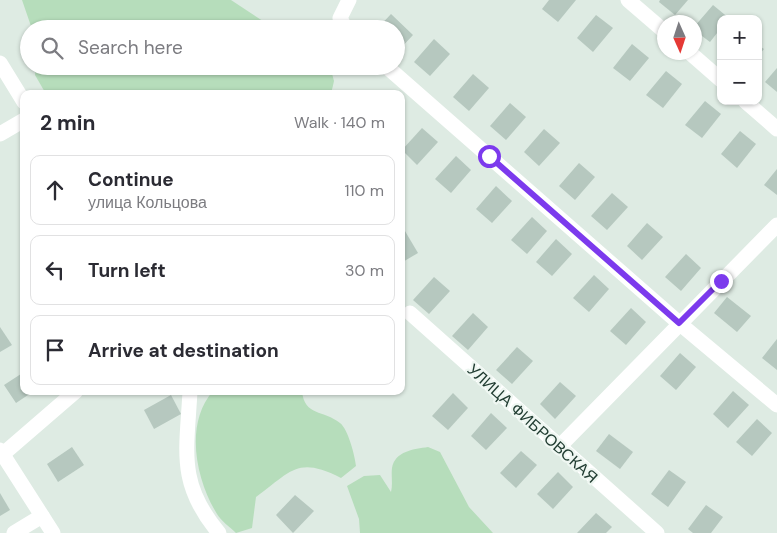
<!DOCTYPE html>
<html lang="en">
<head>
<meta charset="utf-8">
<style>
  body { margin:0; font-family:"DM Sans",sans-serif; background:#f7f7f7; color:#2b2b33 }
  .controls { position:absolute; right:15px; top:15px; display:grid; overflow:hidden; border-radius:10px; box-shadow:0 1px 4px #0004 }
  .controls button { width:45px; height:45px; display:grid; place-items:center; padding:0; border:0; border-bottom:1px solid #e1e1e2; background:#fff; color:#2b2b33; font:25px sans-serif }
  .compass { position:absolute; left:657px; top:15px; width:45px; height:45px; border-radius:50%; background:#fff; box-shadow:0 1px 4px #0004; rotate:177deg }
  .stop { position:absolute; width:15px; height:15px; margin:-11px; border:4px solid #7c3aed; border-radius:50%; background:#fff }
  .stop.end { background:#7c3aed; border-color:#fff; box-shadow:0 1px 5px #0008 }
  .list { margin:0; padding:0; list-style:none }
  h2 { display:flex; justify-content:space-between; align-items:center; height:65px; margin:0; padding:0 20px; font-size:21px }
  h2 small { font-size:16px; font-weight:400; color:#7c7c81 }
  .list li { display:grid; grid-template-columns:32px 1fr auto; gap:15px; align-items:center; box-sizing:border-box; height:70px; margin:0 10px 10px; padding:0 10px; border:1px solid #e1e1e2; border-radius:10px }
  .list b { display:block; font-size:19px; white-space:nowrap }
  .list p { margin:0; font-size:16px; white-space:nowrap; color:#7c7c81 }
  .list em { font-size:16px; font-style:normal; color:#7c7c81 }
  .icon { flex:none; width:28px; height:28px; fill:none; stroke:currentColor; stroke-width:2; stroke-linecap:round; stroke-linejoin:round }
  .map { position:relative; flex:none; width:777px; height:533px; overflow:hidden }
  .search { position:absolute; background:#fff; box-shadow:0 1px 4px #0004; left:20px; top:20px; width:385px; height:55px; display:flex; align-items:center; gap:12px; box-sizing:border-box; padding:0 18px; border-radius:28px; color:#7c7c81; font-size:19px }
  .panel { position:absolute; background:#fff; box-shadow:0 1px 4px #0004; left:20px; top:90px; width:385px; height:305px; border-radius:10px }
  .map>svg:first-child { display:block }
  .green { fill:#b6ddbb }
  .building { fill:#b6c8bf }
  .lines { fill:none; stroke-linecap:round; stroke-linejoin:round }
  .minor { stroke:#fff; stroke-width:15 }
  .route { stroke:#7c3aed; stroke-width:6 }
  .labels { text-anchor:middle; stroke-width:4.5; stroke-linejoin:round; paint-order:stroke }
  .street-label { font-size:16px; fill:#1f3b30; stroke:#eff7f2 }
</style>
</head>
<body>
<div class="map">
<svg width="777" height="533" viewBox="0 0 777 533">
  <rect width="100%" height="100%" fill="#deebe3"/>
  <!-- green -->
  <g class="green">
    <polygon points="22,0 231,0 269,25 282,29 32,29"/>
    <polygon points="36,66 330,66 334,81 331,94 46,94 35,75"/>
    <path d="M213,391H302C304,416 324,410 340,423C348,429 355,456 356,466L341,478C297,456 292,471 256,497L252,528L236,533C230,527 221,521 217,514C196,480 184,424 213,391Z"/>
    <path d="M428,447L440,452L469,507L493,533H360L359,519L347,486L364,476L380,475L391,492C393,484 391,476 392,468C395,451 414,449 428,447Z"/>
  </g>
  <!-- building -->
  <g class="building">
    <polygon points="549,0 576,0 558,22 542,9"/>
    <polygon points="660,0 688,0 675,15 659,2"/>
    <polygon points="713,5 730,19 721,19 721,28 710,42 694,30 694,27"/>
    <polygon points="391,14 413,35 399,50 396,48 396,29 377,29"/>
    <polygon points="596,15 613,28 593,52 577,38"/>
    <polygon points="434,39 450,54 430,76 414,62"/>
    <polygon points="632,44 649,58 630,81 613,68"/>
    <polygon points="758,45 764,49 758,56"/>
    <polygon points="777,68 777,92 765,82"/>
    <polygon points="666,71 682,84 663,108 646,95"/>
    <polygon points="473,74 489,88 469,111 453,97"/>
    <polygon points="705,101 721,114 702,138 685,125"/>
    <polygon points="510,103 526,117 506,140 490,126"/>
    <polygon points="422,128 438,142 417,165 402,150"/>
    <polygon points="544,129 560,143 539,166 524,152"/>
    <polygon points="740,131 756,144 737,168 721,154"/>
    <polygon points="456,156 471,170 451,193 435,179"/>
    <polygon points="579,163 595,177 575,200 559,186"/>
    <polygon points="777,169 777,195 764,185"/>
    <polygon points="496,186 512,201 492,223 476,209"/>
    <polygon points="612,193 628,207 607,230 591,216"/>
    <polygon points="532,217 547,231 527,254 511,240"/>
    <polygon points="647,223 663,237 642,260 627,246"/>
    <polygon points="402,226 418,253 401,263 401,227"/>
    <polygon points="556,239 572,254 552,276 536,262"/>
    <polygon points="686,254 701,268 681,291 665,277"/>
    <polygon points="594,275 609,289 589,312 573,298"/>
    <polygon points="434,277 450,291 429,314 413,300"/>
    <polygon points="727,297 751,316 737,332 714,313"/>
    <polygon points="631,308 646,322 626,345 610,331"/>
    <polygon points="473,313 488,327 468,350 452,336"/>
    <polygon points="0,327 12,345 0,352"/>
    <polygon points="777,339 777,370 762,358"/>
    <polygon points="517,347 533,361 512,384 496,370"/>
    <polygon points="680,353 696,367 676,390 660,376"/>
    <polygon points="24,372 24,391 34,391 16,403 4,385"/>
    <polygon points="560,382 576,396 555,419 540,404"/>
    <polygon points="733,391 749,405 728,428 713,414"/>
    <polygon points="453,393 468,408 448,430 432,416"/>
    <polygon points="171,395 181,414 154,429 144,410"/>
    <polygon points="491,413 507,428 486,450 471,436"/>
    <polygon points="757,419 772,433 752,456 736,442"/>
    <polygon points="609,434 633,452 620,469 596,451"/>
    <polygon points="72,447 84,465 58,482 47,464"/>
    <polygon points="521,451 537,465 516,488 500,473"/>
    <polygon points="669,470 686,482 668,507 651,494"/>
    <polygon points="558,472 573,487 553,509 537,494"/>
    <polygon points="0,493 10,510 0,516"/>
    <polygon points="295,495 314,511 293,533 276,515"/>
    <polygon points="706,505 723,517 711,533 693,533 688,529"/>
    <polygon points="596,513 612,527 606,533 577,533"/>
  </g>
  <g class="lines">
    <!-- minor -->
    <g class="minor">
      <polyline points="628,0 664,31"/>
      <polyline points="346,29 340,18 349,0"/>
      <polyline points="689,52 721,80"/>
      <polyline points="0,63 24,102"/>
      <polyline points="386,66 679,323 777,405"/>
      <polyline points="745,101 777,129"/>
      <polyline points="0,134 24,120"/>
      <polyline points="410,313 657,533"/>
      <path d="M190,391C187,451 177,483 219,533"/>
      <polyline points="559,447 777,225"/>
      <polyline points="0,450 53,533"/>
      <polyline points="3,454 76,391"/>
      <polyline points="14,533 42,516"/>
    </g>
  </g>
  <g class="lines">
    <!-- route -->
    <polyline class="route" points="489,156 679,323 721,281"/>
  </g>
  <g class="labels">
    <!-- street labels -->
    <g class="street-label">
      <text transform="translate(533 423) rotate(42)" y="6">УЛИЦА ФИБРОВСКАЯ</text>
    </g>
  </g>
</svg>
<div class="controls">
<button>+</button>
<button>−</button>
</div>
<svg class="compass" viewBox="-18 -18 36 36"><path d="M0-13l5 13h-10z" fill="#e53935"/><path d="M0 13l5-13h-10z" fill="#7c7c81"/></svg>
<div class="stop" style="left:489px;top:156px"></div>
<div class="stop end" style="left:721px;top:281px"></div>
<div class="search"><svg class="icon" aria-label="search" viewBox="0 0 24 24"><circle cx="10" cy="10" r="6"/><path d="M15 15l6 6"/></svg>Search here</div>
<section class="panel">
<h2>2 min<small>Walk · 140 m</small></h2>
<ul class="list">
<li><svg class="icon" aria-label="ahead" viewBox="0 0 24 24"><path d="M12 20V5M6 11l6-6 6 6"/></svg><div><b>Continue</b><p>улица Кольцова</p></div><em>110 m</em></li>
<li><svg class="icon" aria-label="left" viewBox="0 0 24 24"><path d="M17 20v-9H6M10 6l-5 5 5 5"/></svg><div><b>Turn left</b></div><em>30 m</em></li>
<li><svg class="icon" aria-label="arrive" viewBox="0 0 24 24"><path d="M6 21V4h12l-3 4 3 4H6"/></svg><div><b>Arrive at destination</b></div></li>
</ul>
</section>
</div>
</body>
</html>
